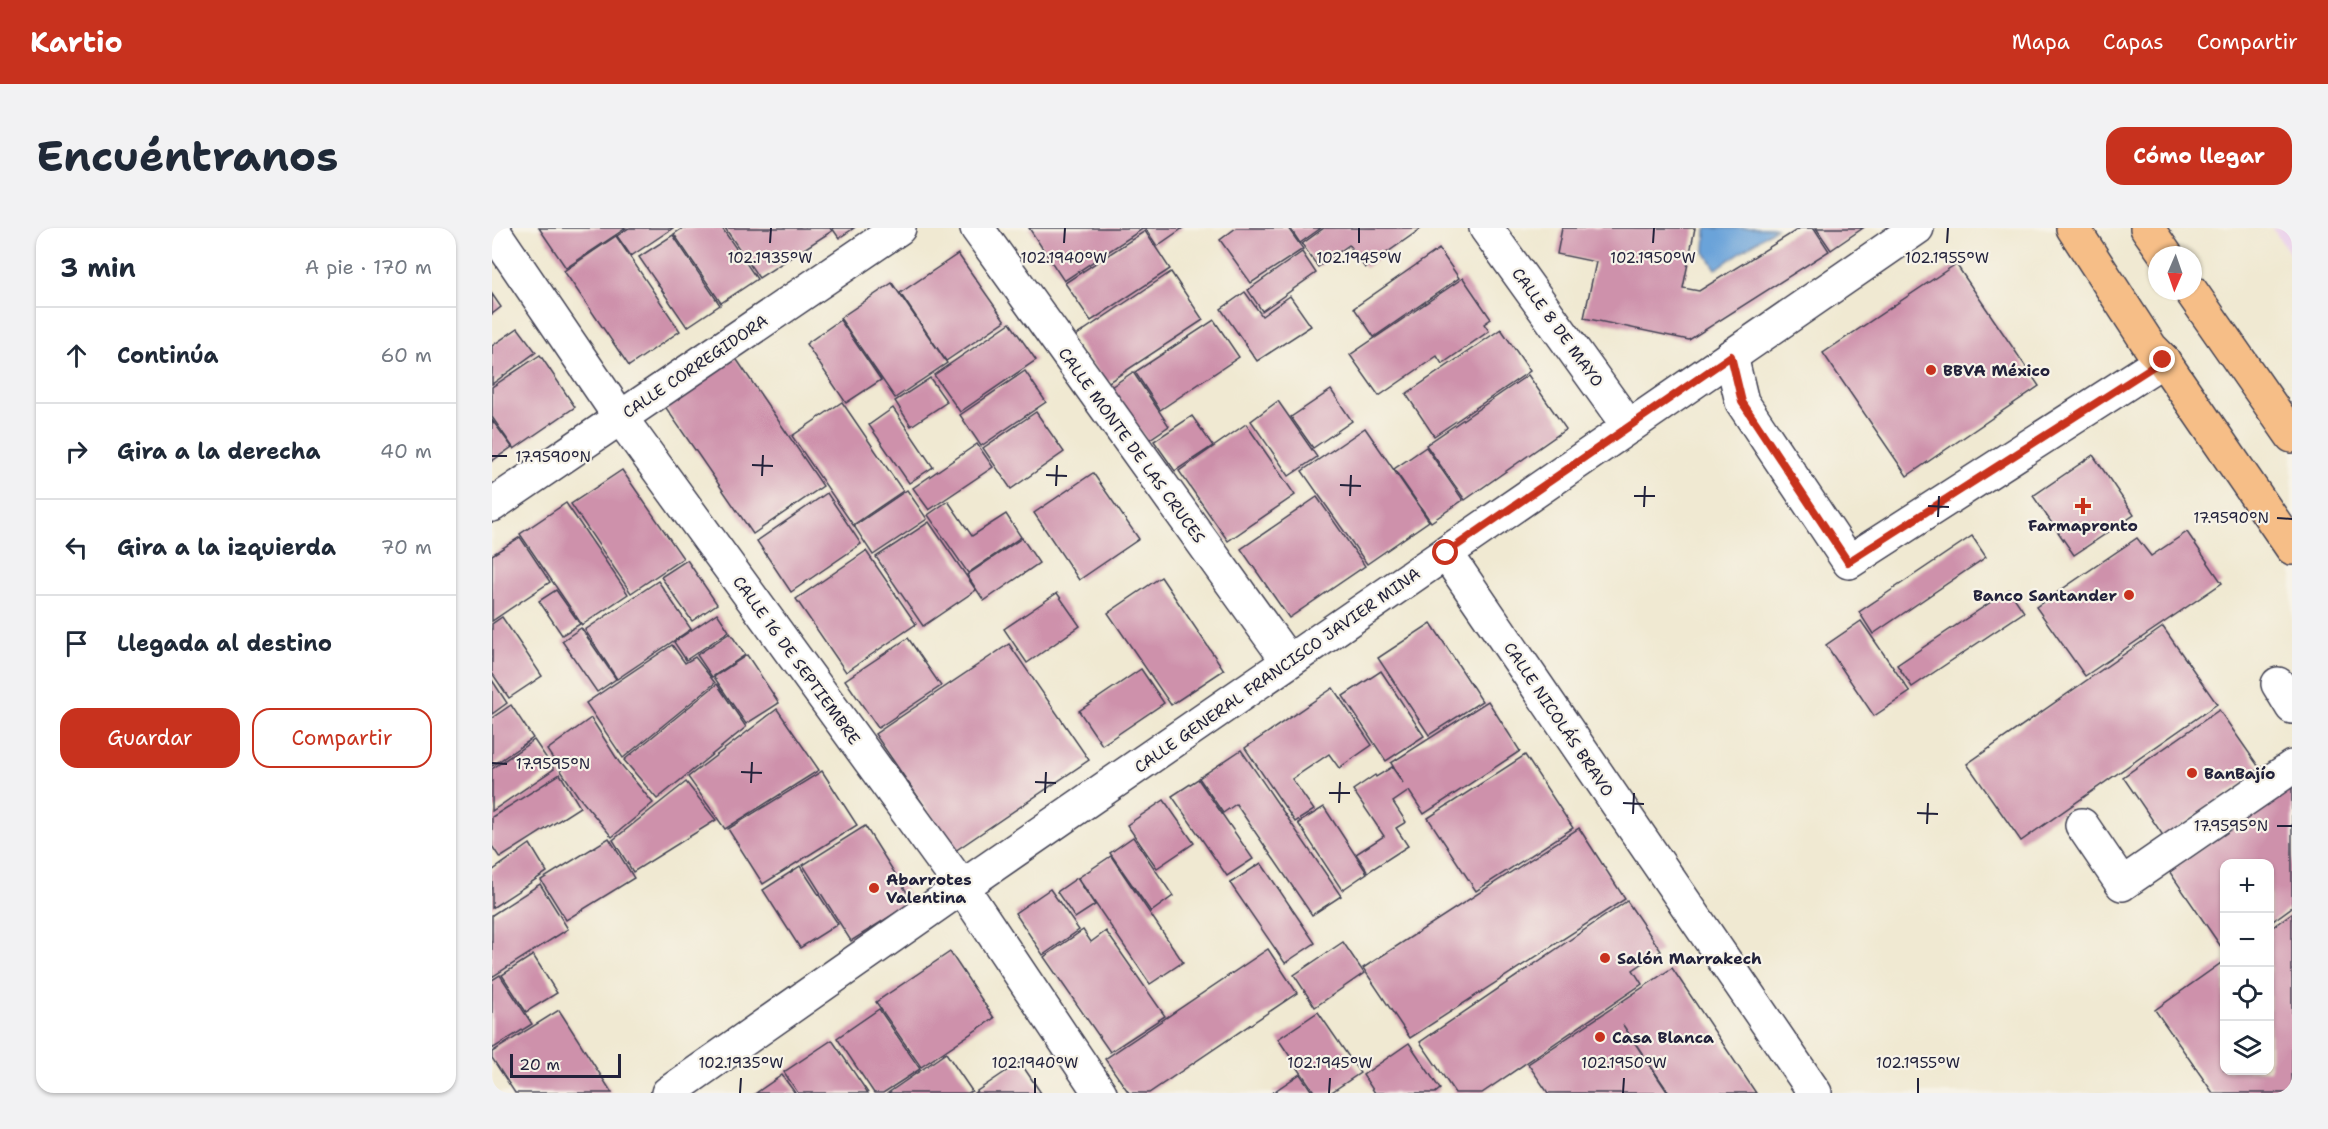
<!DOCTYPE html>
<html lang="es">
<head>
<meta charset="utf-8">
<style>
  body { margin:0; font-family:"Shantell Sans",sans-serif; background:#f2f2f3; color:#1f2937 }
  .controls { position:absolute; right:18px; bottom:18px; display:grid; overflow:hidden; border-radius:12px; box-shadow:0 2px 4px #0004 }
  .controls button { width:54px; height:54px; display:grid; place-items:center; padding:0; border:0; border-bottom:2px solid #e0e1e3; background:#fff; color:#1f2937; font:30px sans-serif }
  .compass { position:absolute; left:1656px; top:18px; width:54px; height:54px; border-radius:50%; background:#fff; box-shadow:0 2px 4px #0004; rotate:182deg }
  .scale { position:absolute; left:18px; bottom:15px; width:111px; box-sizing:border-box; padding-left:6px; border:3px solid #22223b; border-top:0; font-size:16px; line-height:21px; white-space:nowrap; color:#22223b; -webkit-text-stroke:4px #f7f3e8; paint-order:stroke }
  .stop { position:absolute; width:18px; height:18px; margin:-14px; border:4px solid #c8321e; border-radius:50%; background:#fff }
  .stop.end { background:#c8321e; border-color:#fff; box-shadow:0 2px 6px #0008 }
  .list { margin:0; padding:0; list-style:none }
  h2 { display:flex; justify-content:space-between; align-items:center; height:78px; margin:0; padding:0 24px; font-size:26px }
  h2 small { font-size:20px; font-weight:400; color:#747a83 }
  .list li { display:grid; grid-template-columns:39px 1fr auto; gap:18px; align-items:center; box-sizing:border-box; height:96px; padding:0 24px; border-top:2px solid #e0e1e3 }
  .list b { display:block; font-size:22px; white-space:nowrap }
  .list em { font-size:20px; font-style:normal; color:#747a83 }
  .actions { display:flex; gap:12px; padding:18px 24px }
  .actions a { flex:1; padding:14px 0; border:2px solid #c8321e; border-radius:18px; text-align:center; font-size:21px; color:#c8321e }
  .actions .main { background:#c8321e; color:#fff }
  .icon { flex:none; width:33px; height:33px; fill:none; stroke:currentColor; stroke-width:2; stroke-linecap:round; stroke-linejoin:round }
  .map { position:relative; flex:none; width:1800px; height:865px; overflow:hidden; border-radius:18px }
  header { display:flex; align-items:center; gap:36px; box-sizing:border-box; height:84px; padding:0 30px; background:#c8321e; color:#fff }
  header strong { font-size:28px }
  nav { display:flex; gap:33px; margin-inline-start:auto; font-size:21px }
  .intro { display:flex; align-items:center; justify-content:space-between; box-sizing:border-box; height:144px; padding:0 36px }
  h1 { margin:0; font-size:42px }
  .button { padding:15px 27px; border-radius:18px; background:#c8321e; color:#fff; font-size:21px; font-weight:700 }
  main { display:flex; gap:36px; padding:0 36px }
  aside { flex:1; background:#fff; border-radius:18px; box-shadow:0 2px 4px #0004 }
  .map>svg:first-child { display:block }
  .built { fill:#ebd1eb }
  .water { fill:#6aa3d9; stroke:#46628a; stroke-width:1.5 }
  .building { fill:#ce91ab }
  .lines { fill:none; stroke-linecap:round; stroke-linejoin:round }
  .minor-casing { stroke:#414052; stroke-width:36 }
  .major-casing { stroke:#414052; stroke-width:36 }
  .minor { stroke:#fff; stroke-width:33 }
  .major { stroke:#f6be87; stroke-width:33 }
  .route { stroke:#c8321e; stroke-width:8 }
  .ticks { fill:none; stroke:#22223b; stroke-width:2 }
  .poi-dot { fill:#c8321e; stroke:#f7f3e8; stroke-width:2 }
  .labels { text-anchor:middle; stroke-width:4.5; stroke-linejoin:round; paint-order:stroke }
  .street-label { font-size:16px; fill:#22223b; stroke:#f7f3e8 }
  .poi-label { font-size:16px; font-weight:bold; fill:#22223b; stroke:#f7f3e8; text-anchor:start }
  .ticks-label { font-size:15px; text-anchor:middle; fill:#22223b; stroke:#f7f3e8; stroke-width:4.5; stroke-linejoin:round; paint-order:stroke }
</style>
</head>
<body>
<header>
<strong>Kartio</strong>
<nav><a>Mapa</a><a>Capas</a><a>Compartir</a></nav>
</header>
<div class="intro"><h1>Encuéntranos</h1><a class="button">Cómo llegar</a></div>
<main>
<aside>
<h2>3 min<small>A pie · 170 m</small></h2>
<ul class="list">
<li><svg class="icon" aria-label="ahead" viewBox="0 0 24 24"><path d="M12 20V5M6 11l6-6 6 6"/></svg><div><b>Continúa</b></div><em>60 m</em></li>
<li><svg class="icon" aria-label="right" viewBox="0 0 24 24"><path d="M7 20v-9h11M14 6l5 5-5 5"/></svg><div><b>Gira a la derecha</b></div><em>40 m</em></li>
<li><svg class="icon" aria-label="left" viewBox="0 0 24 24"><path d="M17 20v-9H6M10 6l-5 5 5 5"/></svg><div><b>Gira a la izquierda</b></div><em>70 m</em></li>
<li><svg class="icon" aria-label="arrive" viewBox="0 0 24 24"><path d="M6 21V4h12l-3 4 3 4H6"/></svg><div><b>Llegada al destino</b></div></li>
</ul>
<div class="actions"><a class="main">Guardar</a><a>Compartir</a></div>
</aside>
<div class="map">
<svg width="1800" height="865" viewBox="0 0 1800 865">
  <rect width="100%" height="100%" fill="#f7f3e8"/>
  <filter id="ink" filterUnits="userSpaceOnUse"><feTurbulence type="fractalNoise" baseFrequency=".0167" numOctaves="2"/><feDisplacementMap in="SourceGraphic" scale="12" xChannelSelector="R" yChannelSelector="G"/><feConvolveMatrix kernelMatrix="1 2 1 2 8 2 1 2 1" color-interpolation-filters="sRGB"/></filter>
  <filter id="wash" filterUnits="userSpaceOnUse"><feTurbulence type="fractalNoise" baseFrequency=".008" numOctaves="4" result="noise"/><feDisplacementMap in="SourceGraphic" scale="24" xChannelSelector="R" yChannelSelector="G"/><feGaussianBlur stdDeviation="1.35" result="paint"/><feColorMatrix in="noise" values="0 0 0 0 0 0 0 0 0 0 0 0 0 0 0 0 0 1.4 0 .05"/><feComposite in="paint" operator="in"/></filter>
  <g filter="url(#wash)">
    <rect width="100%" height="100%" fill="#f0e9d2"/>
    <!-- built -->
    <polygon class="built" points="1780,0 1800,0 1800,29"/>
    <!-- water -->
    <polygon class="water" points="1217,0 1284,0 1224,41 1213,24 1214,2"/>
    <g id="blocks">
      <!-- building -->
      <g class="building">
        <polygon points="47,0 134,0 74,40"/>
        <polygon points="137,0 181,0 139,28 125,8"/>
        <polygon points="191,0 230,0 265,51 229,75 182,6"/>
        <polygon points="233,0 338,0 340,3 267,50"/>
        <polygon points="340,0 362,0 347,10"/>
        <polygon points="537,0 652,0 572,53"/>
        <polygon points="653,0 691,0 665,18"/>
        <polygon points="744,0 796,0 811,21 759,55 728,12"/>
        <polygon points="798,0 829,0 808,15"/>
        <polygon points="832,0 930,0 873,40 857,17 826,39 810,16"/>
        <polygon points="1070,0 1203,0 1191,60 1207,63 1308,0 1322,0 1337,23 1197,112 1092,90 1104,34 1065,26"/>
        <polygon points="1324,0 1371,0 1339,22"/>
        <polygon points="653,3 678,41 599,93 573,55"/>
        <polygon points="181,7 228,77 195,99 147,29"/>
        <polygon points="124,8 188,103 137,138 72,43"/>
        <polygon points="947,21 967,50 882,109 862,80"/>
        <polygon points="810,24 824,45 770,83 756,62"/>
        <polygon points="466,26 513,93 454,133 408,65"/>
        <polygon points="1464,36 1547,158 1415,248 1331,125"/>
        <polygon points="679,44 711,92 614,156 582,109"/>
        <polygon points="971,50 999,91 992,96 997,103 950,136 945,128 887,168 858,127"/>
        <polygon points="400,55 455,135 403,170 348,90"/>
        <polygon points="753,64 770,88 798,68 819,98 765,133 729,81"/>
        <polygon points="0,66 9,79 0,86"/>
        <polygon points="348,92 389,152 354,175 314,116"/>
        <polygon points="722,92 747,129 668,182 643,144"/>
        <polygon points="518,95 544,132 468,184 442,147"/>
        <polygon points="26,100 44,124 0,156 0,118"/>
        <polygon points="1009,101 1038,143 942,208 914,166"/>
        <polygon points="48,127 83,179 22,221 0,189 0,159"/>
        <polygon points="243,129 331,258 261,306 172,177"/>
        <polygon points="533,143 554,174 489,218 468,187"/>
        <polygon points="641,144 677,198 655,213 619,159"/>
        <polygon points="1036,147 1074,201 973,272 934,217"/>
        <polygon points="438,150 455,174 419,198 403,173"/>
        <polygon points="839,162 860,193 821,220 799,189"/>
        <polygon points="786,173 825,229 797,248 759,193"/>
        <polygon points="350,174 411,263 361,297 300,208"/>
        <polygon points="401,180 441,239 417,255 377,197"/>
        <polygon points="544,184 572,224 519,261 491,220"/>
        <polygon points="700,188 721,218 683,243 662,213"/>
        <polygon points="0,192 20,219 0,233"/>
        <polygon points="754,196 803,267 736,313 687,243"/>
        <polygon points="873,200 937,293 875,336 810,243"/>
        <polygon points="485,216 501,239 437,282 421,260"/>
        <polygon points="934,219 971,272 939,294 902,241"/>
        <polygon points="1601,227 1642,287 1582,327 1541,268"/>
        <polygon points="130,242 191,330 139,365 79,276"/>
        <polygon points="601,245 647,311 587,352 542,285"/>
        <polygon points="415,262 435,291 381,327 362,298"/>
        <polygon points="335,265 369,316 299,364 265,313"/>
        <polygon points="825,269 873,338 797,390 749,321"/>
        <polygon points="456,273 480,308 514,286 529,309 476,345 436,287"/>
        <polygon points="74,275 136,366 90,397 28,306"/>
        <polygon points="437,294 484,362 431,398 384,329"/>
        <polygon points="1695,304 1730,355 1593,448 1544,379 1645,310 1659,328"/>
        <polygon points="1480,308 1494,329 1381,406 1367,384"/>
        <polygon points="28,309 58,354 0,393 0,327"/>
        <polygon points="530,310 547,335 492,373 475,347"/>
        <polygon points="374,323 424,396 354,444 304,371"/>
        <polygon points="195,332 225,376 200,393 169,349"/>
        <polygon points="669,349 732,442 679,477 616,385"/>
        <polygon points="166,353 199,401 125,451 93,402"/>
        <polygon points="64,362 88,396 70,407 47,373"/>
        <polygon points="1517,362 1532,384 1420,459 1405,437"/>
        <polygon points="565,365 588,398 535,435 512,401"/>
        <polygon points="225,385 237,403 194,432 182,414"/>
        <polygon points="10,389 50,448 17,470 0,445 0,396"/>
        <polygon points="1369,393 1418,464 1382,488 1334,417"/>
        <polygon points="939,395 990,473 937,507 886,430"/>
        <polygon points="1671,399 1725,476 1529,613 1475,536"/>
        <polygon points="89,400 124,451 105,464 70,413"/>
        <polygon points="238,405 253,427 220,449 205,427"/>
        <polygon points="416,410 449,458 386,500 353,452"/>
        <polygon points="517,416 597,532 463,623 383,506"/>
        <polygon points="180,417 193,435 203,429 223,455 131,530 94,475"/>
        <polygon points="255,427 287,475 254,496 222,449"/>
        <polygon points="649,441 672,475 610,517 587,483"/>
        <polygon points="889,443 932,508 894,533 851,468"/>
        <polygon points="0,452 15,475 0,486"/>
        <polygon points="225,456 254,499 165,571 132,532"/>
        <polygon points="841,460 880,517 847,540 837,526 800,551 822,582 803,594 753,520"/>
        <polygon points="996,473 1028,523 932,586 917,563 901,574 914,594 904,600 916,618 876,644 864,626 892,608 861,562 883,547 884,549 900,539 911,555 899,535"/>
        <polygon points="19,477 41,510 0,538 0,490"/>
        <polygon points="285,481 327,542 233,601 196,549"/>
        <polygon points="1727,482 1769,542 1672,609 1631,549"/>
        <polygon points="99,490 127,534 161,575 120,609 86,568 55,522"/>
        <polygon points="42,512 62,541 0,583 0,541"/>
        <polygon points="749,522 849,668 820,687 744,576 731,585 707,550"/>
        <polygon points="1033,527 1081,600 984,663 936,590"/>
        <polygon points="330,543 365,597 271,656 236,601"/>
        <polygon points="68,546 88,579 8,630 0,618 0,589"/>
        <polygon points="706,551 761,631 735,648 680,568"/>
        <polygon points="194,554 224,592 141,644 121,612"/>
        <polygon points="1800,557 1800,679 1778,695 1778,636 1732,636 1732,723 1677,643"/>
        <polygon points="672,572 702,615 665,640 635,597"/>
        <polygon points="832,579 875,645 850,662 806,595"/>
        <polygon points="373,598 421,674 359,713 311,637"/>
        <polygon points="1087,600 1133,671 918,810 871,740"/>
        <polygon points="641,609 681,668 659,684 618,625"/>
        <polygon points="117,610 142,650 74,692 49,652"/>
        <polygon points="38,616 55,644 0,680 0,643"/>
        <polygon points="619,628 691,734 658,756 586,650"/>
        <polygon points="769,635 823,715 793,735 738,655"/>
        <polygon points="308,638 346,696 308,720 271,662"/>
        <polygon points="585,650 603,677 583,690 565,664"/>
        <polygon points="48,656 76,701 0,749 0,687"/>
        <polygon points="558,661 587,702 551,727 523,685"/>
        <polygon points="1135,673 1169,723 1141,742 1150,756 990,865 963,865 928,814"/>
        <polygon points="1800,685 1800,865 1721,865 1663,782 1732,733 1732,842 1778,842 1778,701"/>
        <polygon points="591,702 599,714 614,703 673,788 618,824 552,729"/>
        <polygon points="851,714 872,745 823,779 802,747"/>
        <polygon points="776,721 805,765 657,865 637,865 613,831"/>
        <polygon points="458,724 502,790 429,839 384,774"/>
        <polygon points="41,727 65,765 34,784 10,747"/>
        <polygon points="1180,740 1264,865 1177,865 1131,797 1176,865 1056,865 1036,836"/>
        <polygon points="8,747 40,796 0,821 0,752"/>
        <polygon points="387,781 428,841 391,865 382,865 345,810"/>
        <polygon points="67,782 120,865 23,865 0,830 0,824"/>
        <polygon points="826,784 868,845 838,865 823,865 786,811"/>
        <polygon points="340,812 376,865 306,865 292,844"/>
        <polygon points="917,815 948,861 943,865 883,865 871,847"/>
        <polygon points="454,825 480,863 476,865 396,865"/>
        <polygon points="528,834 549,865 482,865"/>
        <polygon points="808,846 821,865 780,865"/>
        <polygon points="290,847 303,865 264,865"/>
      </g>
    </g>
  </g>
  <g filter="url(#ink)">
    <use href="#blocks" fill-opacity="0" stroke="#414052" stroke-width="1.5"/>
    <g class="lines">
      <!-- minor casing -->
      <g class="minor-casing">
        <g id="minor">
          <polyline points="485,0 796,433"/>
          <polyline points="994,0 1137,199"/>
          <polyline points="0,1 128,189 470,659 608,865"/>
          <polyline points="1239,128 1250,174 1357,334 1671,132"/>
          <polyline points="0,277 407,0"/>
          <polyline points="954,325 1323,865"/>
          <polyline points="1786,456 1800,479"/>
          <polyline points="1590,597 1630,656 1800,539"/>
          <polyline points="176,865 470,659 1425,0"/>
        </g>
      </g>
      <!-- major casing -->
      <g class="major-casing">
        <g id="major">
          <polyline points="1581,0 1659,120 1671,132 1800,320"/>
          <polyline points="1655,0 1674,27"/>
          <polyline points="1699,63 1800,208"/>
        </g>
      </g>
      <!-- minor -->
      <use href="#minor" class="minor"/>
      <!-- major -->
      <use href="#major" class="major"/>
    </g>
  </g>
  <g class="lines" filter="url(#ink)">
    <!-- route -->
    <polyline class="route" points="954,325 1239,128 1250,174 1356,334 1671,132"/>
  </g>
  <!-- ticks -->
  <path class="ticks" d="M278,15L279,0M572,15L573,0M867,15V0M1161,15L1162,0M1455,15L1456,0M0,228H15M260,237L281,238M554,247L575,248M270,248L271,227M848,257L869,258M564,258L565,237M858,268L859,247M1142,268H1163M1436,278L1457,279M1152,279L1153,258M1446,289L1447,268M1785,290L1800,291M0,535L15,536M249,544L270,545M543,554L564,555M259,555L260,534M553,565L554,544M837,565H858M847,575L848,554M1131,575L1152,576M1425,585L1446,586M1141,586L1142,565M1435,596L1436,575M1785,598H1800M248,865L249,850M543,865V850M837,865L838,850M1131,865L1132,850M1426,865V850"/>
  <!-- markers -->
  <g class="poi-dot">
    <circle cx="1439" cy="142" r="6"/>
    <path d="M1588 269h6v6h6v6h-6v6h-6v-6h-6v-6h6z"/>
    <circle cx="1637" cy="367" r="6"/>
    <circle cx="1700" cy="545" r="6"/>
    <circle cx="382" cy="660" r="6"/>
    <circle cx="1113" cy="730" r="6"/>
    <circle cx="1108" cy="809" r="6"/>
  </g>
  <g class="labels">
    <!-- street labels -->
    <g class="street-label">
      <text transform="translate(1066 99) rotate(54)" y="6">CALLE 8 DE MAYO</text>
      <text transform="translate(203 138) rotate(-34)" y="6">CALLE CORREGIDORA</text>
      <text transform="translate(640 217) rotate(54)" y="6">CALLE MONTE DE LAS CRUCES</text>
      <text transform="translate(305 432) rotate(54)" y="6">CALLE 16 DE SEPTIEMBRE</text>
      <text transform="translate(785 442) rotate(-35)" y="6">CALLE GENERAL FRANCISCO JAVIER MINA</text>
      <text transform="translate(1067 491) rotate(56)" y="6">CALLE NICOLÁS BRAVO</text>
    </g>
    <!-- poi labels -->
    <g class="poi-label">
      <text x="1451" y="148">BBVA México</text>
      <text x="1591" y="303" text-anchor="middle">Farmapronto</text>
      <text x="1625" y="373" text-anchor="end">Banco Santander</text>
      <text x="1712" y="551">BanBajío</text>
      <text x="394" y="657">Abarrotes<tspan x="394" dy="18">Valentina</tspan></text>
      <text x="1125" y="736">Salón Marrakech</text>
      <text x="1120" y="815">Casa Blanca</text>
    </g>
  </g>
  <g class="ticks-label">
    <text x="278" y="35">102.1935°W</text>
    <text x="572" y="35">102.1940°W</text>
    <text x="867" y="35">102.1945°W</text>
    <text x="1161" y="35">102.1950°W</text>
    <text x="1455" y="35">102.1955°W</text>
    <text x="61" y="234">17.9590°N</text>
    <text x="1739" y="295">17.9590°N</text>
    <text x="61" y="541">17.9595°N</text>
    <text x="1739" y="603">17.9595°N</text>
    <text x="249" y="840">102.1935°W</text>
    <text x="543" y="840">102.1940°W</text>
    <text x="838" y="840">102.1945°W</text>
    <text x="1132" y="840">102.1950°W</text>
    <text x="1426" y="840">102.1955°W</text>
  </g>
</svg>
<div class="controls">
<button>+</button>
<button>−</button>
<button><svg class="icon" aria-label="locate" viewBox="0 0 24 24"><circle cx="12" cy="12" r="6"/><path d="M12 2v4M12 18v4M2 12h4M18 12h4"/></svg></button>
<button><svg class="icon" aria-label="layers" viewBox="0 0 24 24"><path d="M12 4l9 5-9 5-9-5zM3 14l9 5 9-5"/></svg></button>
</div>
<svg class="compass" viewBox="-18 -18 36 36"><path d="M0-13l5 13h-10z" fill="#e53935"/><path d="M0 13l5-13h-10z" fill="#747a83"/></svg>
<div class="scale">20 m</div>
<div class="stop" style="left:954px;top:325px"></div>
<div class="stop end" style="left:1671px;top:132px"></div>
</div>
</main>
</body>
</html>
